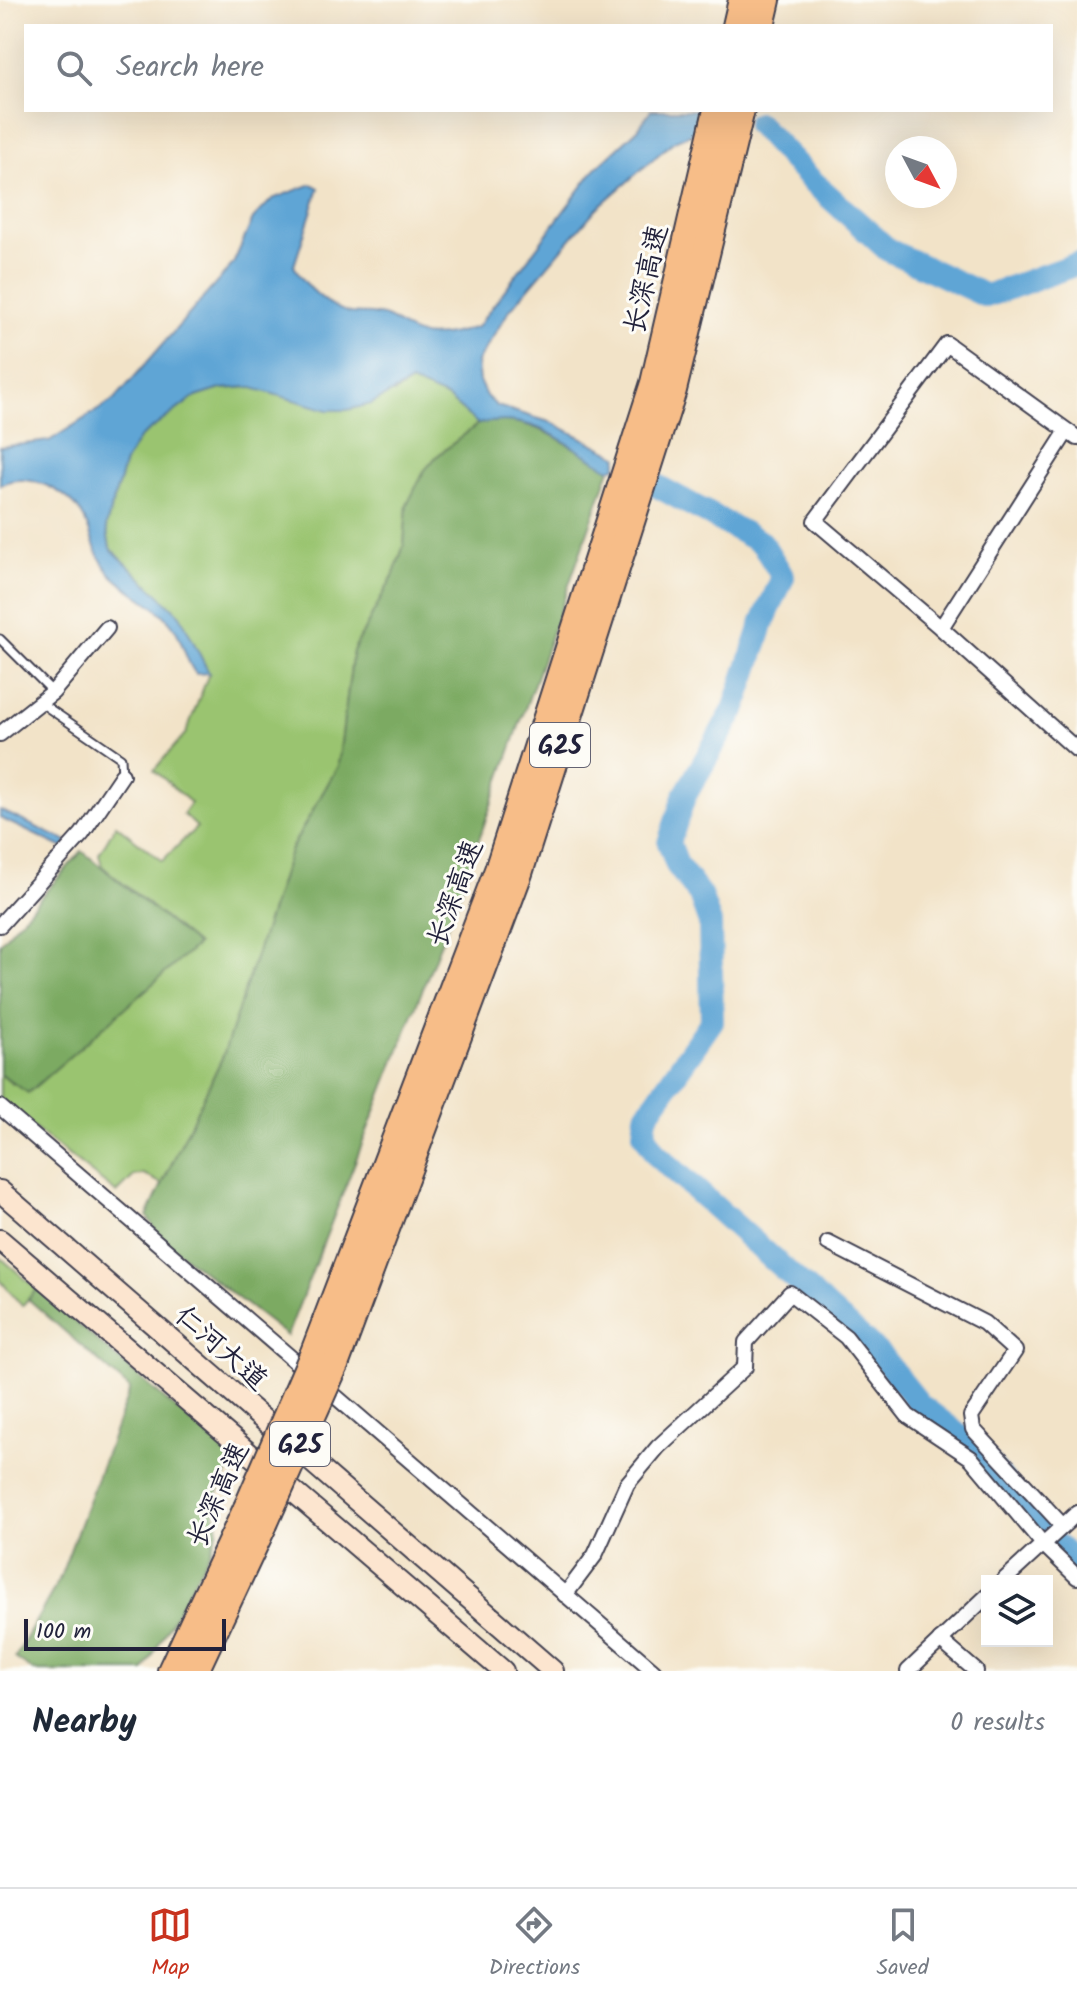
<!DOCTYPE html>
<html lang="en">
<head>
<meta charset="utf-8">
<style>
  body { margin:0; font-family:Kalam,"LXGW WenKai TC",sans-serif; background:#f2f2f3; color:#1f2937 }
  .controls { position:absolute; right:24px; bottom:24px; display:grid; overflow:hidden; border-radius:0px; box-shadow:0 8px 32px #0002 }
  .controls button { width:72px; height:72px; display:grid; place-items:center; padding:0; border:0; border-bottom:2px solid #e0e1e3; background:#fff; color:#1f2937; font:40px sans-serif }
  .compass { position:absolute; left:885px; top:136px; width:72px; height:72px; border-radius:50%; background:#fff; box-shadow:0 8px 32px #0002; rotate:131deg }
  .scale { position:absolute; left:24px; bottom:20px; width:202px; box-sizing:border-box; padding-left:8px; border:4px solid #22223b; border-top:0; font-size:22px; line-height:28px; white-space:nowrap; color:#22223b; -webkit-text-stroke:6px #fdfcf7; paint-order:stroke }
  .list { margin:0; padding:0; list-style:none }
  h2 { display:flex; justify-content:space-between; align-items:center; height:104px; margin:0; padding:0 32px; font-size:34px }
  h2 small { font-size:26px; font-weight:400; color:#747a83 }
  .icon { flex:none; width:44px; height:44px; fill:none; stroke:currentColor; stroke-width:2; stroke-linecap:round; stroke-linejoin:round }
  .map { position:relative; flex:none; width:1077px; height:1671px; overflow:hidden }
  .search { position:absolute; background:#fff; box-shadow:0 8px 32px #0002; left:24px; right:24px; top:24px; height:88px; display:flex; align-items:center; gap:20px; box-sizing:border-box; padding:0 28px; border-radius:0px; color:#747a83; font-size:30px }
  .sheet { height:216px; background:#fff }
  nav { display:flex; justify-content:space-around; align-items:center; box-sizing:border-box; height:112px; border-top:2px solid #e0e1e3; background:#fff; font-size:22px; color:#747a83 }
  nav a { display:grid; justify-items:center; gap:4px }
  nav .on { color:#c8321e }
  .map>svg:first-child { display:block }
  .green { fill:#9ac470; stroke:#5e7356; stroke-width:2 }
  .forest { fill:#7baa62; stroke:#4e664e; stroke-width:2 }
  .water { fill:#5fa5d5; stroke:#406488; stroke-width:2 }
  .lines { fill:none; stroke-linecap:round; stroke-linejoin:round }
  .river { stroke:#5fa5d5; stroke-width:24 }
  .service-casing { stroke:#413f50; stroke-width:11 }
  .minor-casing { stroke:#413f50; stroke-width:18 }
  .secondary-casing { stroke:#413f50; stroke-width:24 }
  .motorway-casing { stroke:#413f50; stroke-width:30 }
  .service { stroke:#fff; stroke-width:7 }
  .minor { stroke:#fff; stroke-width:14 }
  .secondary { stroke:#fce5cf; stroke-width:20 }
  .motorway { stroke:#f7bd88; stroke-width:26 }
  .motorway-bridge-casing { stroke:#413f50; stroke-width:30; stroke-linecap:butt }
  .motorway-bridge { stroke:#f7bd88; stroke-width:26 }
  .labels { text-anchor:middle; stroke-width:6; stroke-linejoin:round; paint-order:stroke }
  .shield { fill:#fdfcf7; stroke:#646373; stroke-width:2 }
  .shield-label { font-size:26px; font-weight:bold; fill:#22223b }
  .street-label { font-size:28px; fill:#22223b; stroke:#fdfcf7 }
</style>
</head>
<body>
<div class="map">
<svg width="1077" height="1671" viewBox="0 0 1077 1671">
  <rect width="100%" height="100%" fill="#fdfcf7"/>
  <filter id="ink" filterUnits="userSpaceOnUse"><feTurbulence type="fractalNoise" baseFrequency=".0125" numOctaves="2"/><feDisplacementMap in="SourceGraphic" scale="16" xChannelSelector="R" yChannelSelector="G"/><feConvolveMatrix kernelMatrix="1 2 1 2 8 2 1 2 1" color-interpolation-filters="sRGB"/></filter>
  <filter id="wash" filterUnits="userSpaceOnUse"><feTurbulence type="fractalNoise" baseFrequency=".006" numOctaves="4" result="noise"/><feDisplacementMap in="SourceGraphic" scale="32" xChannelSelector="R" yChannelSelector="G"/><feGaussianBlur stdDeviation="1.8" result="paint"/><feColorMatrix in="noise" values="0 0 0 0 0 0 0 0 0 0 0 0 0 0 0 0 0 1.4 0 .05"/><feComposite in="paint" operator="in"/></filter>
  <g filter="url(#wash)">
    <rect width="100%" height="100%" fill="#f2e3c8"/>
    <!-- green -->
    <g class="green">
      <polygon points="411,382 448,398 478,424 436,457 407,505 404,545 394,574 353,651 338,766 291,849 223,1056 162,1184 144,1174 134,1176 117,1193 0,1102 0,1074 12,1084 197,945 102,866 99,854 116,825 162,861 197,827 183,814 191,803 154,770 186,733 209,673 180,615 110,548 106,526 125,462 139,438 193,398 221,389 249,387 275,393 395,393"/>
      <polygon points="0,1257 37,1289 22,1306 0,1280"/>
    </g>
    <!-- forest -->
    <g class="forest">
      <path d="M497,420C543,422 571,448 610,469L456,904L287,1336L160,1238L147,1216L223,1056L291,849L338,766L353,651L394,574L404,545L407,505L424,471L436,457L478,424Z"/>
      <polygon points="82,851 197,945 28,1093 0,1074 0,943"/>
      <polygon points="37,1289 234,1459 213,1503 218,1529 211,1550 144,1671 34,1671 15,1658 59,1580 130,1389 28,1299"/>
    </g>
    <!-- water -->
    <g class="water">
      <path d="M651,110H707L702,129L674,141L596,209L509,311L477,362L479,381L486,396L497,406L553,423L618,456L616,467L610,469C562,444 536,411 478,424L448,398L411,382L371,404L347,410H328L249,387L221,389L193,398L139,438L125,462L106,526L110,548L180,615L209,673L196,674C185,661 184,644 175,629C159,604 130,594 110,573C94,554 93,538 84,518C70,491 27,470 0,485V447L49,441L115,399L233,264L253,219L272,199L312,184L319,188L294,266C304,285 328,308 351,313C363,315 375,312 388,318C399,323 408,333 421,335C438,338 461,332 477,327L596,168L638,129Z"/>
      <polygon points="0,810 68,842 63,848 0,818"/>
    </g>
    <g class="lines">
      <!-- river -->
      <g class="river">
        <polyline points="758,124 812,181 888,250 986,296 1077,264"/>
        <polyline points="657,486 762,543 783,577 763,622 734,710 684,797 669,843 677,865 700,895 710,923 712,1021 646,1116 644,1133 658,1156 881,1356 920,1405 976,1448 1056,1545 1077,1565"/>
      </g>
    </g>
  </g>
  <g filter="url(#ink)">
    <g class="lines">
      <!-- service casing -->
      <g class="service-casing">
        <g id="service">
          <polyline points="0,639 53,692"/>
          <polyline points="41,703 121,758 122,775"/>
        </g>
      </g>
      <!-- minor casing -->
      <g class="minor-casing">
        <g id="minor">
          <polyline points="1067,431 941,628 1077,750"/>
          <polyline points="941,628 815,521 947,344 1077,438"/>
          <polyline points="0,734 53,692 107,628"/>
          <polyline points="0,925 82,834 122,775"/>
          <polyline points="0,1107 654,1671"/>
          <polyline points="828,1243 984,1323 1015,1351 971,1416 973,1429 1062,1525"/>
          <polyline points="1003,1581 1077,1513"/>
          <polyline points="565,1595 595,1555 627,1484 658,1447 745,1367 746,1342 790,1293 846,1337 908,1416 971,1458 1043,1544 1077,1577"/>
          <polyline points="940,1640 976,1671"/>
          <polyline points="908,1671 987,1596"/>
        </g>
      </g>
      <!-- secondary casing -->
      <g class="secondary-casing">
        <g id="secondary">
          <polyline points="0,1191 553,1671"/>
          <polyline points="0,1240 503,1671"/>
        </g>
      </g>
      <!-- motorway casing -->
      <g class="motorway-casing">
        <g id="motorway">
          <polyline points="736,26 742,0"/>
          <polyline points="761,26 767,0"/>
          <polyline points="313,1355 498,870 654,383 717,110"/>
          <polyline points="335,1365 519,873 673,390 741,110"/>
          <polyline points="171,1671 247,1508"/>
          <polyline points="195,1671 264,1524"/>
        </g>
      </g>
      <!-- service -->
      <use href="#service" class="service"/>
      <!-- minor -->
      <use href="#minor" class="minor"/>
      <!-- secondary -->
      <use href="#secondary" class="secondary"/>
      <!-- motorway -->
      <use href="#motorway" class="motorway"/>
      <!-- motorway-bridge casing -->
      <g class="motorway-bridge-casing">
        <g id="motorway-bridge">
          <polyline points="247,1508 313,1355"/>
          <polyline points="264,1524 335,1365"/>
        </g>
      </g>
      <!-- motorway-bridge -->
      <use href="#motorway-bridge" class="motorway-bridge"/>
    </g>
  </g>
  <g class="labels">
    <!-- shield labels -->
    <g class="shield">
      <rect x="530" y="723" width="60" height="44" rx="6"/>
      <rect x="270" y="1422" width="60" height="44" rx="6"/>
    </g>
    <g class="shield-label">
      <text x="560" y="754">G25</text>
      <text x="300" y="1453">G25</text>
    </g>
    <!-- street labels -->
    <g class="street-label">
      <text transform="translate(645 279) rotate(-77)" y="10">长深高速</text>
      <text transform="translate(454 893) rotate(-70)" y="10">长深高速</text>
      <text transform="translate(222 1347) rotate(41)" y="10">仁河大道</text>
      <text transform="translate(217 1494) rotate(-66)" y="10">长深高速</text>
    </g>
  </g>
</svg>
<div class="controls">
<button><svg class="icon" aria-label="layers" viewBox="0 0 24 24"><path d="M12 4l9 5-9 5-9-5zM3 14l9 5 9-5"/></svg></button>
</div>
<svg class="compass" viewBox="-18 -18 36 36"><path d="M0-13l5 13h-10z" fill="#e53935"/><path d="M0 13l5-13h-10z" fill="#747a83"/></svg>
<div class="scale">100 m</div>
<div class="search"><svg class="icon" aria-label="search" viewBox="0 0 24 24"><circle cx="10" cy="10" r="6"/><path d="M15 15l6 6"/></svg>Search here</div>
</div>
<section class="sheet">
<h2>Nearby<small>0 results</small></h2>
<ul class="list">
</ul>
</section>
<nav>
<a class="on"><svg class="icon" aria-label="map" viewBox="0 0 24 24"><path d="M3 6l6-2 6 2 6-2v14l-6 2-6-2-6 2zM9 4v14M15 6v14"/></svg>Map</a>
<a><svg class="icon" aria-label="directions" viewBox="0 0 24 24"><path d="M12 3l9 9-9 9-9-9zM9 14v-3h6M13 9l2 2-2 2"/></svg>Directions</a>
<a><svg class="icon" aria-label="saved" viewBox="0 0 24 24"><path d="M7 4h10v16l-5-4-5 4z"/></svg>Saved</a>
</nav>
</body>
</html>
